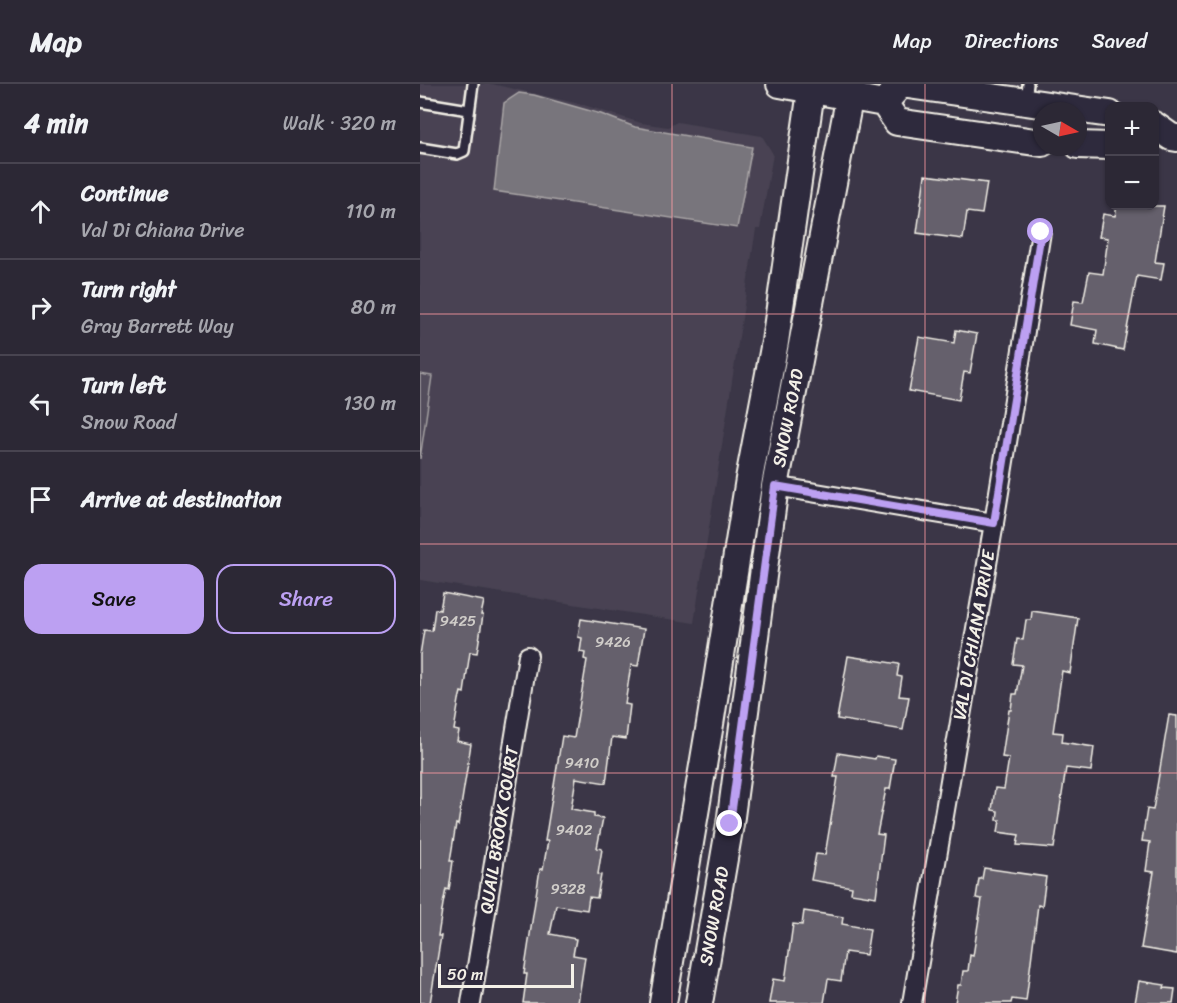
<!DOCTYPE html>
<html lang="en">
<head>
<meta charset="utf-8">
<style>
  body { margin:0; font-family:Sriracha,sans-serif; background:#34303d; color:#f1f3f6 }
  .controls { position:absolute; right:18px; top:18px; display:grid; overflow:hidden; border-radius:12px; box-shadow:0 2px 4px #0004 }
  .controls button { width:54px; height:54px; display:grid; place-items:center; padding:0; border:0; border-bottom:2px solid #484450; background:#2c2835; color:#f1f3f6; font:30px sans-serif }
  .compass { position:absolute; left:613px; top:18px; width:54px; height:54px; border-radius:50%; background:#2c2835; box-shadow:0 2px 4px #0004; rotate:99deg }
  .scale { position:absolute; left:18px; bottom:15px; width:136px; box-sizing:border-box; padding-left:6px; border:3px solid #f4f1e8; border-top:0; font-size:16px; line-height:21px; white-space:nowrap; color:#f4f1e8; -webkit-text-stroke:4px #2f2a3d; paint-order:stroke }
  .stop { position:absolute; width:18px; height:18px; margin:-14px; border:4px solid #bca0f2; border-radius:50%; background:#fff }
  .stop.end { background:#bca0f2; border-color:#fff; box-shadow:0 2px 6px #0008 }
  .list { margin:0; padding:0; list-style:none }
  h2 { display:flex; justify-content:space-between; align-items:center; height:78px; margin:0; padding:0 24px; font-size:26px }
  h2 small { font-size:20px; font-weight:400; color:#a6a6ad }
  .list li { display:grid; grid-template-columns:39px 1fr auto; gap:18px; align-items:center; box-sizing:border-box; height:96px; padding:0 24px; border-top:2px solid #484450 }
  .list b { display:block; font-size:22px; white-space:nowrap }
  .list p { margin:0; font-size:20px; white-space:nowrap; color:#a6a6ad }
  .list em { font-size:20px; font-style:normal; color:#a6a6ad }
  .actions { display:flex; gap:12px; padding:18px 24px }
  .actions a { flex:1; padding:14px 0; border:2px solid #bca0f2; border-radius:18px; text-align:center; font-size:21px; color:#bca0f2 }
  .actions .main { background:#bca0f2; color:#111 }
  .icon { flex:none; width:33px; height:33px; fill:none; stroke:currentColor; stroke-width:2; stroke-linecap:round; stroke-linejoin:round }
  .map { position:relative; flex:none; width:757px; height:919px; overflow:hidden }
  header { display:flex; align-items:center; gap:36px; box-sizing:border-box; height:84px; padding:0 30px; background:#2c2835; border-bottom:2px solid #484450 }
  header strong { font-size:28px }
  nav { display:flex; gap:33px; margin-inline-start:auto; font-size:21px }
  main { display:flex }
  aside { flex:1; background:#2c2835 }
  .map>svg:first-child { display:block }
  .built { fill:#484352 }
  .green { fill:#534e5c; stroke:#a4a0a2; stroke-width:1.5 }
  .water { fill:#78747b; stroke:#aaa6a7; stroke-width:1.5 }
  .building { fill:#65616c; stroke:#f4f1e8; stroke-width:1.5 }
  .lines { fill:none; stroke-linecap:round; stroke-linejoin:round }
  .service-casing { stroke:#f4f1e8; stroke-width:14 }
  .minor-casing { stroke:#f4f1e8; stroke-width:22 }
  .secondary-casing { stroke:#f4f1e8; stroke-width:30 }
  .service { stroke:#2f2a3d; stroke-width:9 }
  .minor { stroke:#2f2a3d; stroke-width:18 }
  .secondary { stroke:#2f2a3d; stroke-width:26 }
  .route { stroke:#bca0f2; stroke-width:8 }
  .grid { fill:none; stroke:#ff9aa2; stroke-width:1.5; stroke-opacity:0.55 }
  .labels { text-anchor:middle; stroke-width:4.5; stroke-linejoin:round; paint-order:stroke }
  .number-label { font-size:15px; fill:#d0cdc9 }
  .street-label { font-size:18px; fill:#f4f1e8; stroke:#2f2a3d }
</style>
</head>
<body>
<header>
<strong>Map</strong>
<nav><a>Map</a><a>Directions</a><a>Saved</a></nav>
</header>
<main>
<aside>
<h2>4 min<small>Walk · 320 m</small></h2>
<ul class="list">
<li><svg class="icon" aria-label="ahead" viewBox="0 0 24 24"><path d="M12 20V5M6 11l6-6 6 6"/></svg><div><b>Continue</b><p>Val Di Chiana Drive</p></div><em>110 m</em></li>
<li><svg class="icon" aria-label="right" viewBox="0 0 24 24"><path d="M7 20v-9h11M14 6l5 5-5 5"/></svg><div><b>Turn right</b><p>Gray Barrett Way</p></div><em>80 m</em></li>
<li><svg class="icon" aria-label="left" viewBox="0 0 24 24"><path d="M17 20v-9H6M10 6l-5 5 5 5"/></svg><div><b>Turn left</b><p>Snow Road</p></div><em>130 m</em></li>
<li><svg class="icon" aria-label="arrive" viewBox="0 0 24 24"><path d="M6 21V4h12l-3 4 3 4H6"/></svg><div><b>Arrive at destination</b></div></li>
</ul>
<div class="actions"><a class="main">Save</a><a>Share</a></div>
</aside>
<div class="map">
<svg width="757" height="919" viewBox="0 0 757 919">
  <rect width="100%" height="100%" fill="#3b3647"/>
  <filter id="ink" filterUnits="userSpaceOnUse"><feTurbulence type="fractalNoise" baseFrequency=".0167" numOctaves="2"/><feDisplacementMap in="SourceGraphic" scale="12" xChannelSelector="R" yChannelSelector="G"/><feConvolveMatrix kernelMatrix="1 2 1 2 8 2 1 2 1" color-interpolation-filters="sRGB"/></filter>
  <g filter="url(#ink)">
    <!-- built -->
    <polygon class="built" points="0,0 72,0 164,21 221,39 248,43 257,38 342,52 353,70 340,145 336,145 274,539 0,496"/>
    <!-- green -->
    <polygon class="green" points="0,290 12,292 0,375"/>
    <!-- water -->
    <polygon class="water" points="99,9 114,11 181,30 215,43 332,63 317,144 74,107 84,19"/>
    <!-- building -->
    <g class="building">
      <polygon points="505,91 567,99 562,130 547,128 543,155 497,149"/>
      <polygon points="697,122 744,122 735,178 744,179 741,196 717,192 703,266 675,260 677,246 650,241 654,217 663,218 669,188 683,190 688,154 679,153 683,130 695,132"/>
      <polygon points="536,246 557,250 550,289 544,288 539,316 489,307 499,253 534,259"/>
      <polygon points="23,509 64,517 61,531 63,531 57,569 50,568 44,609 41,608 39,616 34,646 39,647 37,657 51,660 38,741 36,740 30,777 33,777 29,806 26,805 23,820 18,852 21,852 10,919 0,919 0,571 4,546 12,547 15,525 20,526"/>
      <polygon points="612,527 658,534 650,589 642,587 633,648 643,649 642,658 674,663 671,687 646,684 634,764 597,761 599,751 578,748 580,736 577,736 578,727 572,726 575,704 584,705 589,674 582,673 589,626 591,626 593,610 597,610 602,581 593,580 597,555 603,556 606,536 611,536"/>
      <polygon points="161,535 224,545 218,582 211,581 205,620 210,621 206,655 192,653 186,699 156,694 151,725 174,729 174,733 183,734 177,764 182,765 178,790 181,791 177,814 169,813 167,826 136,821 130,850 156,855 153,871 165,873 158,919 103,919 107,890 104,890 120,785 123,785 128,757 125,757 142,652 154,654 167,576 164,575 165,569 160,568 162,554 158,553"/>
      <polygon points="428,572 479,580 477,592 482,593 479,612 489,613 483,646 417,635"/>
      <polygon points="749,631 757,632 757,870 721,864 734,788 726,787 730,758 722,757 727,725 733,726"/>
      <polygon points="418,669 455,675 456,672 475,675 470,705 466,705 457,750 464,751 456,813 431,809 432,803 391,796 396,770 405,771 418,693 414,693"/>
      <polygon points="564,784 626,793 622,822 618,821 606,917 592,915 591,919 535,919 538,901 541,901 543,887 548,887 550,871 553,872 562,815 556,814 559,795 562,795"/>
      <polygon points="384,827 423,833 422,840 450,845 446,871 425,868 421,897 408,895 404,919 349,919 353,895 365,897 373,840 382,841"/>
      <polygon points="719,897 745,901 744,904 755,905 753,919 715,919"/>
    </g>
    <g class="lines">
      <!-- service casing -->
      <g class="service-casing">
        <g id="service">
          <polyline points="606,16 608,0"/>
          <polyline points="0,18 49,26"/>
          <polyline points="0,64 37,70 44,67 53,0"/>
        </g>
      </g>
      <!-- minor casing -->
      <g class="minor-casing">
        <g id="minor">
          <polyline points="355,402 574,439"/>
          <polyline points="51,919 108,572"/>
          <polyline points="492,919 574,439 621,148"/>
        </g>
      </g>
      <!-- secondary casing -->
      <g class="secondary-casing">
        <g id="secondary">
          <polyline points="360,0 464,19 477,38 622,59"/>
          <polyline points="464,19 481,0 690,30"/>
          <polyline points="734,41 751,53 757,54"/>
          <polyline points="658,61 690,62"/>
          <polyline points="243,919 290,640 329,395 355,258 392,0"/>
          <polyline points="279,919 310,740 355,402 432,0"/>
        </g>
      </g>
      <!-- service -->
      <use href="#service" class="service"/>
      <!-- minor -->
      <use href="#minor" class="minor"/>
      <!-- secondary -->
      <use href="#secondary" class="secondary"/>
    </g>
  </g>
  <g class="lines" filter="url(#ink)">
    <!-- route -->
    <polyline class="route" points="310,740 355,402 574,439 621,148"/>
  </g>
  <!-- grid -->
  <path class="grid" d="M252,0V919M505,0V919M0,230H757M0,460H757M0,689H757"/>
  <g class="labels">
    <!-- number labels -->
    <g class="number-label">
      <text x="38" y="542">9425</text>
      <text x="193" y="563">9426</text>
      <text x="162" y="684">9410</text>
      <text x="154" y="751">9402</text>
      <text x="148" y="810">9328</text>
    </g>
    <!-- street labels -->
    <g class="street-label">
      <text transform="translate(368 334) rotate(-79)" y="6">SNOW ROAD</text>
      <text transform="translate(554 551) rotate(-80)" y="6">VAL DI CHIANA DRIVE</text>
      <text transform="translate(79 746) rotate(-81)" y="6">QUAIL BROOK COURT</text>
      <text transform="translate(294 832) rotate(-80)" y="6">SNOW ROAD</text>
    </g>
  </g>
</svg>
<div class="controls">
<button>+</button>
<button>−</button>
</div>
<svg class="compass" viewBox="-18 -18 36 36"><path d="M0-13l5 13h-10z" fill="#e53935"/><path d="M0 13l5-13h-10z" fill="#a6a6ad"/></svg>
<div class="scale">50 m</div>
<div class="stop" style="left:621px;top:148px"></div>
<div class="stop end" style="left:310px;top:740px"></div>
</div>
</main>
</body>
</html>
